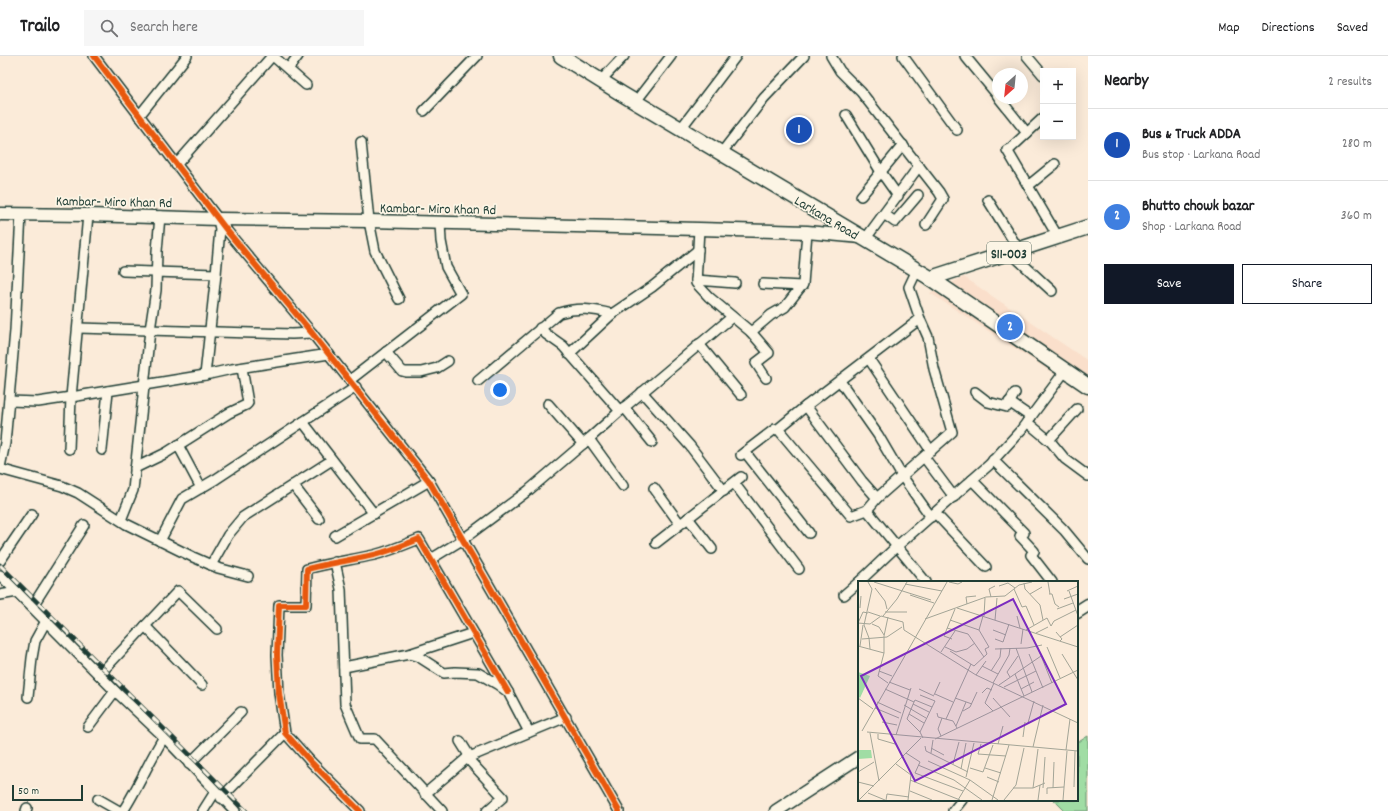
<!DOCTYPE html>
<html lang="en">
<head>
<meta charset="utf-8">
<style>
  body { margin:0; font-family:Dekko,sans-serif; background:#f6f6f6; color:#202124 }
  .controls { position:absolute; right:12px; top:12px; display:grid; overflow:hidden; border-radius:0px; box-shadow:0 4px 16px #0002 }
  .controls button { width:36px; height:36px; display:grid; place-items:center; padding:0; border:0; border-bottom:1px solid #e0e0e0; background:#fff; color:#202124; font:20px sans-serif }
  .compass { position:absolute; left:992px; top:12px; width:36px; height:36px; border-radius:50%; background:#fff; box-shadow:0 4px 16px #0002; rotate:207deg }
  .scale { position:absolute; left:12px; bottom:10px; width:71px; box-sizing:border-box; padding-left:4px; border:2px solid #1f3d34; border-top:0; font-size:11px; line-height:14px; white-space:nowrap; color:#1f3d34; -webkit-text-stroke:3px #fcf5e5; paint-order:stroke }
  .you { position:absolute; left:500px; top:334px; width:14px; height:14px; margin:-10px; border:3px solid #fff; border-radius:50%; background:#1a73e8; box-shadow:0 0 0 6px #1a73e833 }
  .badge { display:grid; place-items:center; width:26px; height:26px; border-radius:50%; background:#111827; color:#fff; font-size:13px; font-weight:700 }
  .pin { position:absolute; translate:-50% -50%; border:2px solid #fff; box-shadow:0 1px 4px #0006 }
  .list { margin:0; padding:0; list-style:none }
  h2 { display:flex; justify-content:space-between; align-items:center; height:52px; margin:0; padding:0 16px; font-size:17px }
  h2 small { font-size:13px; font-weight:400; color:#757577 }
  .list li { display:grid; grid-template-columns:26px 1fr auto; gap:12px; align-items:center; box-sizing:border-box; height:72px; padding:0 16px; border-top:1px solid #e0e0e0 }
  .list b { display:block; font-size:15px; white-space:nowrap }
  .list p { margin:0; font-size:13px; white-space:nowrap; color:#757577 }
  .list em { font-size:13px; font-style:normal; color:#757577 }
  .actions { display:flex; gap:8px; padding:12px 16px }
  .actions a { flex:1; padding:9px 0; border:1px solid #111827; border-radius:0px; text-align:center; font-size:14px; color:#111827 }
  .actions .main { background:#111827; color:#fff }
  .icon { flex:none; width:22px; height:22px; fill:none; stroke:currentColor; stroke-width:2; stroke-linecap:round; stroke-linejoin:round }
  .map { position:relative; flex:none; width:1088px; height:755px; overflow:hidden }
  header { display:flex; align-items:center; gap:24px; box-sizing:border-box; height:56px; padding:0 20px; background:#fff; border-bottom:1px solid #e0e0e0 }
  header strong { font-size:19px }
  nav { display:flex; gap:22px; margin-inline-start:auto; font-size:14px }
  .search { width:280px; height:36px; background:#f6f6f6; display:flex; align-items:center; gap:10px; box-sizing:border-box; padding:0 14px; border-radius:0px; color:#757577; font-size:15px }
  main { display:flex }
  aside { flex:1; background:#fff }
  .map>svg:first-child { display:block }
  .built { fill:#fadfcb }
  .green { fill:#a0dda4; stroke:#608d6c }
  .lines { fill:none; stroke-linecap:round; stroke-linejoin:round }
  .minor-casing { stroke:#1f3d34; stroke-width:12 }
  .secondary-casing { stroke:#1f3d34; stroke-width:15 }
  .primary-casing { stroke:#1f3d34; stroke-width:17 }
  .minor { stroke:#fcf5e5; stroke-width:9 }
  .secondary { stroke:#fcf5e5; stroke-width:12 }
  .primary { stroke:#fcf5e5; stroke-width:14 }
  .rail-casing { stroke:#1f3d34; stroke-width:4.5 }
  .rail { stroke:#fcf5e5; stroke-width:3; stroke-dasharray:9; stroke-linecap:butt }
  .cycleway-casing { stroke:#fcf5e5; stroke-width:8 }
  .cycleway { stroke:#e8590c; stroke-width:6 }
  .labels { text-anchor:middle; stroke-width:3.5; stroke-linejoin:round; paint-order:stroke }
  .shield { fill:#fcf5e5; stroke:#617469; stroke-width:1 }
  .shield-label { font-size:13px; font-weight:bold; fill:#1f3d34 }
  .street-label { font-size:14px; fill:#1f3d34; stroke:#fcf5e5 }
  .inset-road { fill:none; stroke:#a3a597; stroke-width:1 }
  .view { fill:#7b2cbf; fill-opacity:0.15; stroke:#7b2cbf; stroke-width:2 }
  .inset-edge { fill:none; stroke:#1f3d34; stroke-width:2 }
</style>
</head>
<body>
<header>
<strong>Trailo</strong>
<div class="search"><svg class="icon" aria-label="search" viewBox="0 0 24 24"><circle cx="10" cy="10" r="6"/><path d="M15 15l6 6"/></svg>Search here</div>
<nav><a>Map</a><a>Directions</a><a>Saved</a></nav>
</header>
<main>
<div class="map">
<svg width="1088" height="755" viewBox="0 0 1088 755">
  <rect width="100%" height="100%" fill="#fbebd9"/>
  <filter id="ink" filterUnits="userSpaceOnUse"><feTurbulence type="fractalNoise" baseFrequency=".025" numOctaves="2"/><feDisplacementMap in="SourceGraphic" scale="8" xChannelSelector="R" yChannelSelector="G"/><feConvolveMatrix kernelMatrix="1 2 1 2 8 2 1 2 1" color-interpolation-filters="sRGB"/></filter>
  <g filter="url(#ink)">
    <!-- built -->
    <polygon class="built" points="964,221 1088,305 1088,340 930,237"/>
    <!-- green -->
    <polygon class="green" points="1088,680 1088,755 1065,755 1054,744 1077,744 1077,687"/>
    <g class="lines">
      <!-- minor casing -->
      <g class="minor-casing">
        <g id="minor">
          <polyline points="94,0 228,176 312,277 429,425 619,755"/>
          <polyline points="273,0 306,29"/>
          <polyline points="831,0 840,15 861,36 939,136 943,143 926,169"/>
          <polyline points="903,0 957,74"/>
          <polyline points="965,0 998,40"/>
          <polyline points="1027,0 1043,19"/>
          <polyline points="288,13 298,0"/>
          <polyline points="606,19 624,0"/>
          <polyline points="640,40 671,0"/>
          <polyline points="999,42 1027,77"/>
          <polyline points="424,55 477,0"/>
          <polyline points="846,59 881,116 898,140"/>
          <polyline points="139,60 187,0"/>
          <polyline points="1043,62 1011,92 1007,94 1058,181"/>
          <polyline points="685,67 736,0"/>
          <polyline points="361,86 369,165 375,195 399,243"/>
          <polyline points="726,91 764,42 804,0"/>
          <polyline points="176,109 272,0"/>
          <polyline points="1028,130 1055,108"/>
          <polyline points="861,140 903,89"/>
          <polyline points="988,144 1019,194"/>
          <polyline points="884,158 895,166 918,139"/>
          <polyline points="699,173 696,227 709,241 751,276 769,297 756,307 766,322"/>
          <polyline points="869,178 919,110"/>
          <polyline points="1011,197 1052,235"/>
          <polyline points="123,215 216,218"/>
          <polyline points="696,224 735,227"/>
          <polyline points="763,228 802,230"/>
          <polyline points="78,272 292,278 312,277"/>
          <polyline points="540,272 546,278 563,290 620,355"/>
          <polyline points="751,276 771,259 785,251 803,228 807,176"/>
          <polyline points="699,288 741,339"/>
          <polyline points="386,296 402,315 406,316 421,316 437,312 448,305"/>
          <polyline points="569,298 612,258 652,231 698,194"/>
          <polyline points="869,303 931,395"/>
          <polyline points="205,319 216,218 220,173 218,164"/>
          <polyline points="350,324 461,238 446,211 441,185 440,167"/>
          <path d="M478,325L559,257C578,251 593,253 612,258"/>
          <polyline points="840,325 878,379 902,420 931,461"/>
          <polyline points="642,336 690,390 724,435"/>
          <polyline points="975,336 988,346 1007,351 1015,337"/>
          <polyline points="9,345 38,346 71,341 205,319 232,313 329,298"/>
          <polyline points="1009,346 1031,361"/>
          <polyline points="548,348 583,388"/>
          <polyline points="806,350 862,425 877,442"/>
          <polyline points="624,351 652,386"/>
          <polyline points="303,366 374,458"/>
          <polyline points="1027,366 1051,386 1065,403 1088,420"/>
          <polyline points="778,373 851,460 867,454 877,442 952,376 934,313 928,281 920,263"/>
          <polyline points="589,383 623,430"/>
          <polyline points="1049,384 1077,353"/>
          <polyline points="178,389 201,432"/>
          <polyline points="69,393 71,341 88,159"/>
          <polyline points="102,394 108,335"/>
          <polyline points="745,396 809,477"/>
          <polyline points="741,399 775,373 778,373 806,350 920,263 909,231 917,214"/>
          <polyline points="924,401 954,441"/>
          <polyline points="993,404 1064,474 1088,503"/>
          <polyline points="0,411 5,387 15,275 21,158"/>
          <polyline points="135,412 166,397 229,357 246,349 248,347 242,312"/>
          <polyline points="0,413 62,430 78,437 126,468 193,501 218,512 248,520"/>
          <polyline points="972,424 1024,477 1020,480 1034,495 1031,499 1052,526"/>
          <polyline points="734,427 799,513"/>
          <polyline points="293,429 319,463"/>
          <polyline points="654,432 680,468"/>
          <polyline points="867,454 926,526"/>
          <polyline points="935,457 986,511"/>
          <polyline points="688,462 712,493"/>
          <polyline points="121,464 133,434 150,274 156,234 157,195 160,160"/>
          <polyline points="335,480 429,425"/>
          <polyline points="160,485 182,443 216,423 356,331"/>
          <polyline points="656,487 741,421"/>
          <polyline points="431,503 462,484 529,434 591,381 620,355 732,261"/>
          <polyline points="0,505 32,458"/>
          <polyline points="335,506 341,533 345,648 360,683 375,683 442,755"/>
          <polyline points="211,509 228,479 243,461 332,404"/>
          <polyline points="0,519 115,635 164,681 235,755"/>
          <polyline points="859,526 896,491 989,409 1021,374 1065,315"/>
          <polyline points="0,539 17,536"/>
          <polyline points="844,539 859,526"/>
          <polyline points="32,551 84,469"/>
          <polyline points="145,570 202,629"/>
          <polyline points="409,598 473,577"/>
          <polyline points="344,611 409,598 419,601 444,617 455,616 478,617 497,628 508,636 529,676"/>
          <polyline points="99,619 178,535 217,573"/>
          <polyline points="28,641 32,602 35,585 46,565"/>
          <polyline points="88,671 115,635"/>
          <polyline points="460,685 470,701"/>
          <polyline points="467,702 503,741 487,755"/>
          <polyline points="189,708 241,656"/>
          <polyline points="425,738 467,702 566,661"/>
          <polyline points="221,742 285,677"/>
          <polyline points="98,743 119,755"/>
          <polyline points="26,755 27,752"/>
          <path d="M123,755C138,732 149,705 164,681"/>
          <polyline points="203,755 215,736"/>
          <path d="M360,755L311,706L285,677L279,637L277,599L279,549H306L307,513C329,507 352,504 374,499C390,495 404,489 419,483L508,636"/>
          <polyline points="953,755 962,744"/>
        </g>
      </g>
      <!-- secondary casing -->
      <g class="secondary-casing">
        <g id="secondary">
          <polyline points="0,158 88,159 218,163 369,165 699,173 807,176 861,181"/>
          <polyline points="1077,556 1088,549"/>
          <polyline points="776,755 859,701"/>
        </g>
      </g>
      <!-- primary casing -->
      <g class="primary-casing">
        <g id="primary">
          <polyline points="561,0 622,38 927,220 1088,330"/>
          <polyline points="931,223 937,220 1088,171"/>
        </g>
      </g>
      <!-- minor -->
      <use href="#minor" class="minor"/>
      <!-- secondary -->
      <use href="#secondary" class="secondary"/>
      <!-- primary -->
      <use href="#primary" class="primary"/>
      <!-- rail casing -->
      <g class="rail-casing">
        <polyline id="rail" points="0,509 246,755"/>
      </g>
      <!-- rail -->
      <use href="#rail" class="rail"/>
      <!-- cycleway casing -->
      <g class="cycleway-casing">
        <g id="cycleway">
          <polyline points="94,0 228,176 312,277 429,425 619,755"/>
          <path d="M360,755L311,706L285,677L279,637L277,599L279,549H306L307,513C329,507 352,504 374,499C390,495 404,489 419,483L508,636"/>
        </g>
      </g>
      <!-- cycleway -->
      <use href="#cycleway" class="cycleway"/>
    </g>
  </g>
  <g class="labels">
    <!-- shield labels -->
    <rect class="shield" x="987" y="186" width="44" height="22" rx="3"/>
    <g class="shield-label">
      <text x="1009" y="202">S11-003</text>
    </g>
    <!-- street labels -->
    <g class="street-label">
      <text transform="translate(114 145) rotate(1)" y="5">Kambar- Miro Khan Rd</text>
      <text transform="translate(438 152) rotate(1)" y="5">Kambar- Miro Khan Rd</text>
      <text transform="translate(827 161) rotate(31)" y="5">Larkana Road</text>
    </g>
  </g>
  <!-- overview -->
  <g transform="translate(858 525)">
    <rect width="220" height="220" fill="#fbebd9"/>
    <path d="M0,91L12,95L2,117L0,115ZM0,169H13L14,177L0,178Z" fill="#a0dda4"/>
    <path class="inset-road" d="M10,1L14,8L6,44L11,57L12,68M16,1L73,19M91,1L100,3L104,1M190,1L192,13M166,2L167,8L182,24L185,39M47,3L84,10M141,5L150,2L157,7M17,7L27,20L29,28M156,8L164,26L168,25L176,44M209,10L220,5M211,10L220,35M172,13L184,6M191,13H194L197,23L201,26M52,14L76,22M133,16L131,8L137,5M206,18L220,13M109,23L108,16L118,15M2,27L3,15M99,27L220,66M199,28L215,22M10,31L22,35M27,31H49M25,35L39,18L49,1M126,35L127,17M159,35L162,47M67,38L128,16L147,15L161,4L174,1M92,39L121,49L131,66L127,68L129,73L116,85L92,70M137,39L139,17M0,42L12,43L23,35L45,41L46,49L118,94L220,142M0,42L5,31L10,32M14,43L21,46L26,54M89,47L110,53L126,76M121,49L125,35M135,49L148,54M168,49L189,37L193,45L196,40L218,29M198,51L204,58L202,60M178,52L190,46M202,56L220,44M4,58L29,56L44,46M94,58L86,55L97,28M137,58L145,61L151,43M163,63L165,48M0,65L26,72M2,65L5,44M179,65L194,102M87,66L98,71L109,68L117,62M189,66L202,97M158,67L174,111M137,68L169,67L184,64M83,71L97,50M171,73L185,107M204,73L220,99M124,85L140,93M21,90L34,95M133,90L142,76L143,67M157,93L166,115M118,94L128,80M152,96L149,91L160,75M31,101L52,109M30,102L20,95L26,72V55L30,36M135,102L151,74L152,67M141,104L183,75M146,106L178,90M27,108L56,121M61,108L76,115M163,108L176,101M124,112L129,107L134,109M77,113L95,121M62,114L77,120M76,114L82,101M0,117L15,128M97,117L114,123M135,117L152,136M19,121L43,132M55,123L71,131M46,124L68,137M17,127L41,137M105,130L112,126L119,111M135,130L127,122L136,102M79,132L80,136L95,140L99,147M51,133L66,142M88,138L113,83M24,141L39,144M170,142L176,120M98,145L108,121M4,150L89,1M9,151L220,170M62,151L49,138L56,121L57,119L74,126M12,152L21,200M20,153V158L37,163M38,154L53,107M83,155L80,148L84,137M165,156L167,141M65,157L62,151L77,120M77,158L220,89M123,163L120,173L148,175M140,163L145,145M67,165L68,170L110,191M175,166L185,124M73,167L86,174M208,169L212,138M48,172L62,181L57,192L105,210M73,172L75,159M70,180L112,199L140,219M38,183L53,194L50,219M95,183L101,161M60,184L96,199L124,219M112,187L125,191L135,164M127,187L143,192M103,188L108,162M0,191L16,181M108,196L116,162M129,196L141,201M52,199L102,219M0,201L16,205M216,206L217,170M155,207H175L187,202M175,207L180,168M185,207L187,176M195,207L196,181M52,210L74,219M10,212L27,219M189,213V207L206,206M1,219L63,157M28,219L29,213L51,216M100,219L112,199M134,219L151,164M146,219L158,204L166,167M180,219L182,204M205,219L209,170"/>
    <path class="view" d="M155,18L208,123L57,200L3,95Z"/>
    <rect width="220" height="220" class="inset-edge"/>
  </g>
</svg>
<div class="controls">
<button>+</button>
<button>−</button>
</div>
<svg class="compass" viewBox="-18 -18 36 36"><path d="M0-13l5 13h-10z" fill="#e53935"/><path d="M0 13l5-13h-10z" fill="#757577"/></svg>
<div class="scale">50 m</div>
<div class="you"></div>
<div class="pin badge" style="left:799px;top:74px;background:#1a4fb4">1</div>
<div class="pin badge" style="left:1010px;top:271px;background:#3f7fe0">2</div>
</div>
<aside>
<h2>Nearby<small>2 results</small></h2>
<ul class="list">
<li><span class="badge" style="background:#1a4fb4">1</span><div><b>Bus &amp; Truck ADDA</b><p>Bus stop · Larkana Road</p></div><em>280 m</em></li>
<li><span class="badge" style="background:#3f7fe0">2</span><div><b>Bhutto chowk bazar</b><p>Shop · Larkana Road</p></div><em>360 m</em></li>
</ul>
<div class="actions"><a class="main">Save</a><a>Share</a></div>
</aside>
</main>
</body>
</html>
